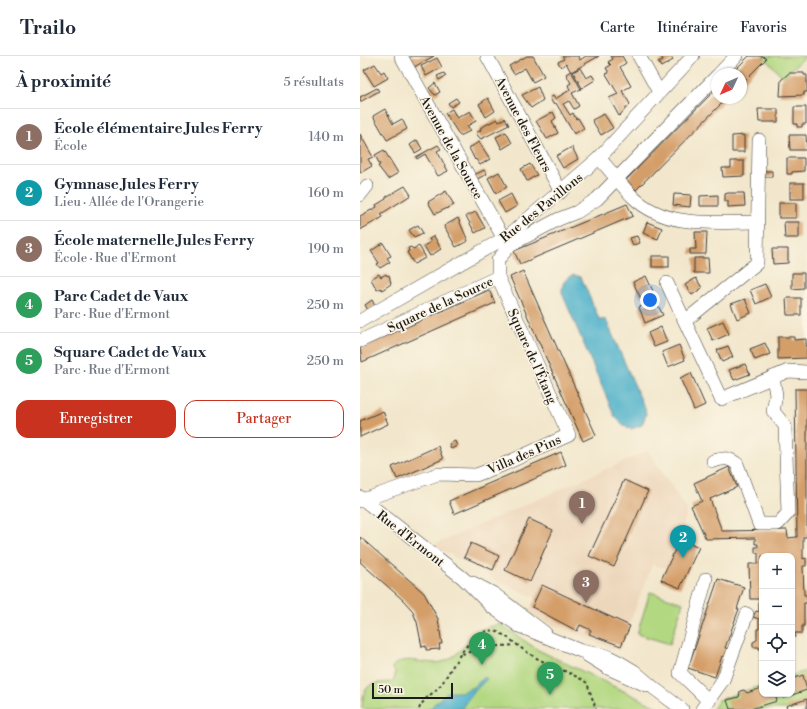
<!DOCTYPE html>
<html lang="fr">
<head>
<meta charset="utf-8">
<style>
  body { margin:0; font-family:"Libre Bodoni",serif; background:#f6f6f7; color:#1f2937 }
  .controls { position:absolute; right:12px; bottom:12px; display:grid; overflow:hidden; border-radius:8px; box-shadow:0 1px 3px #0004 }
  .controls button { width:36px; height:36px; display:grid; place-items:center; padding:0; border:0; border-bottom:1px solid #e0e1e3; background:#fff; color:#1f2937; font:20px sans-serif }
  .compass { position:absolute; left:351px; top:12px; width:36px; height:36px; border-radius:50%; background:#fff; box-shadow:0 1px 3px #0004; rotate:226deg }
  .scale { position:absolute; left:12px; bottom:10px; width:81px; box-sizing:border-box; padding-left:4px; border:2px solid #1c1c1c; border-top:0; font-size:11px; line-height:14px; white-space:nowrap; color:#1c1c1c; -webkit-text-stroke:3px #fcf5e5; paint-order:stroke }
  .you { position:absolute; left:290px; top:244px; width:14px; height:14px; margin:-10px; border:3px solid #fff; border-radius:50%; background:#1a73e8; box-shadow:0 0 0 6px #1a73e833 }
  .badge { display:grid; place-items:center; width:26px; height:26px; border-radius:50%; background:#c8321e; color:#fff; font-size:13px; font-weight:700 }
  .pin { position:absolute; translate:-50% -33px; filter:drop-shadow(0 1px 2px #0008) }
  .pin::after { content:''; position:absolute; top:21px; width:14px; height:12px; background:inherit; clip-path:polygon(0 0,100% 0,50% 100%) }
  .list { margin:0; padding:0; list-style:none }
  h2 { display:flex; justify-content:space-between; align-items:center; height:52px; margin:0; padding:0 16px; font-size:17px }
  h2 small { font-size:13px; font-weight:400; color:#747a83 }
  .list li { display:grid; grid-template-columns:26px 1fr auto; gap:12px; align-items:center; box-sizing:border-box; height:56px; padding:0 16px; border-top:1px solid #e0e1e3 }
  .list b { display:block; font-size:15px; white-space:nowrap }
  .list p { margin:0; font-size:13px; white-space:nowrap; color:#747a83 }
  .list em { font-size:13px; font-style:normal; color:#747a83 }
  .actions { display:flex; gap:8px; padding:12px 16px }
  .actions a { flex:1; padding:9px 0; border:1px solid #c8321e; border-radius:12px; text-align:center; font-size:14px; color:#c8321e }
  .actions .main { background:#c8321e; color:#fff }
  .icon { flex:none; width:22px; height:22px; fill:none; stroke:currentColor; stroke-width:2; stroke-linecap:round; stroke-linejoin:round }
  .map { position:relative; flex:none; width:447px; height:653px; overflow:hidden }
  header { display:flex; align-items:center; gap:24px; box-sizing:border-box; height:56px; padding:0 20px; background:#fff; border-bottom:1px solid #e0e1e3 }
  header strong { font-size:19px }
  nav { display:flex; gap:22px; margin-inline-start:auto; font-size:14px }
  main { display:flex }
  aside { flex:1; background:#fff }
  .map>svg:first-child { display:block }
  .built { fill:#edd7bb }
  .green { fill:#b3d882; stroke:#687a4f }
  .water { fill:#4bb0ca; stroke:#346673 }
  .building { fill:#d49e69 }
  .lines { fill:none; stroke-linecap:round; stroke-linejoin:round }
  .minor-casing { stroke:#3c3a36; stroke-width:14 }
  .path { stroke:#3c3a36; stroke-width:2; stroke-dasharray:3 3; stroke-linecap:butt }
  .minor { stroke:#fff; stroke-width:13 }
  .labels { text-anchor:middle; stroke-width:3; stroke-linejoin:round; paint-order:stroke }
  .street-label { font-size:13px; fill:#1c1c1c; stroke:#fcf5e5 }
</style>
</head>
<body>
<header>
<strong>Trailo</strong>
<nav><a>Carte</a><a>Itinéraire</a><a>Favoris</a></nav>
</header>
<main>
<aside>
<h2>À proximité<small>5 résultats</small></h2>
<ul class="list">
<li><span class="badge" style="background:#8d6e63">1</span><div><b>École élémentaire Jules Ferry</b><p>École</p></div><em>140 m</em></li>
<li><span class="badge" style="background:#0f9aa8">2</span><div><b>Gymnase Jules Ferry</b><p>Lieu · Allée de l'Orangerie</p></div><em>160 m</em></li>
<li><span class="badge" style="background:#8d6e63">3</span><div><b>École maternelle Jules Ferry</b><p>École · Rue d'Ermont</p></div><em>190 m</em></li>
<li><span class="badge" style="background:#2e9e5b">4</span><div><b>Parc Cadet de Vaux</b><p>Parc · Rue d'Ermont</p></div><em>250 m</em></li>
<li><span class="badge" style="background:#2e9e5b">5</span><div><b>Square Cadet de Vaux</b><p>Parc · Rue d'Ermont</p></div><em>250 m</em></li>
</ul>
<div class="actions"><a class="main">Enregistrer</a><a>Partager</a></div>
</aside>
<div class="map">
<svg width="447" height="653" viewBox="0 0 447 653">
  <rect width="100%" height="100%" fill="#fcf5e5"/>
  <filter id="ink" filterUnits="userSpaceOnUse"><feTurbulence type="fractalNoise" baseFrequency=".025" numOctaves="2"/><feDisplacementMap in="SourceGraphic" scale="8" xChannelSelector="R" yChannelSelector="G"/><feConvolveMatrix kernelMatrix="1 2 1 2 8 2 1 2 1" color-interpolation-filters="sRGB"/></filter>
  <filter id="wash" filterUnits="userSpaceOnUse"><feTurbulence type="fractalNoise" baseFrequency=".012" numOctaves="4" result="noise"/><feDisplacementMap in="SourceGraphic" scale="16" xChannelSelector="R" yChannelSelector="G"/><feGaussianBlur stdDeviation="0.9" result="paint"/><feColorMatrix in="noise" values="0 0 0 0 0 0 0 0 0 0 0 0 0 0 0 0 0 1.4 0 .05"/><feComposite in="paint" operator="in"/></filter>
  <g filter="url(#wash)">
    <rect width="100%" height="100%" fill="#f2e7cc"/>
    <!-- built -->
    <polygon class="built" points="288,395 327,454 320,483 306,512 292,509 259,595 167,558 176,542 138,525 73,489"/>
    <!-- green -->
    <g class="green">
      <polygon points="403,0 446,0 423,21"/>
      <polygon points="290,536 323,547 310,588 277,578"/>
      <path d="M140,568L178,594L301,653H2C3,628 9,627 32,626L35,622V616L32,611C45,597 65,610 82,606C99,602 106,583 119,575C125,571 134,570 140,568Z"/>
      <polygon points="447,615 447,653 353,653 359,644 402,629 402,638 432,638 432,619"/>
    </g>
    <!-- water -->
    <g class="water">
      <path d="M214,219L221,221L239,263L246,264L285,353L286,358L282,369L271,373L267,372L255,361L202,237C202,227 204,223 214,219Z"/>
      <polygon points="125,621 127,623 114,635 101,653 69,653 87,636 102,636 113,631"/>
    </g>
    <g id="blocks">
      <!-- building -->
      <g class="building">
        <polygon points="52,0 74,0 54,11 49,2"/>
        <polygon points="167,0 173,0 184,20 173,26 165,12 154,18 149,10"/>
        <polygon points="202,0 218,0 220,4 226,0 239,0 211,16 206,7 201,11 198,6 204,3"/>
        <polygon points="251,0 262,0 266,7 260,11 271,30 262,35 270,48 259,60 249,42 258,38 246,18 249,17 246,12 251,9 248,6 253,3"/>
        <polygon points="301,0 311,0 313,4 301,11 298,6 303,4"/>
        <polygon points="389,0 403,0 406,3 381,28 381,18 371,18"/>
        <polygon points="77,2 82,11 66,20 61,10"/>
        <polygon points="15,8 21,17 24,15 28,22 14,30 4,14"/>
        <polygon points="220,12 226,22 232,19 235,24 222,32 213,16"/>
        <polygon points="211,15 221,33 212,37 219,50 214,53 209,45 203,48 210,59 213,57 216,63 218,62 224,72 214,78 196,47 193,48 190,42 193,40 195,43 210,34 208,29 211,27 206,18"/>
        <polygon points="84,17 86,20 79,24 77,20"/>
        <polygon points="429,17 444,17 444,19 447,19 447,36 444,36 444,39 420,40 421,24"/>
        <polygon points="75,27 80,36 75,39 69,32"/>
        <polygon points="178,31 183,44 171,52 162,39"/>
        <polygon points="17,32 19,35 0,46 0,41"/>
        <polygon points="357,32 357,42 367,42 276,134 266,124"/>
        <polygon points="96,42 99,46 91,51 88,47"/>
        <polygon points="128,42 135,55 126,61 119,48"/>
        <polygon points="434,51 446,51 446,68 442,68 442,71 437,71 437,68 434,68"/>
        <polygon points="25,53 33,68 42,63 47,73 27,84 13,60"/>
        <polygon points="92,53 97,62 110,55 116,65 107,70 110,75 100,80 85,57"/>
        <polygon points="398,53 418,53 418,66 399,66"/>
        <polygon points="193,56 196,62 192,65 198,77 187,83 176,65"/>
        <polygon points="244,58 253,72 241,79 232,64"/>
        <polygon points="145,62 149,69 121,83 118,80 116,77 121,74 120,72 137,63 139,66"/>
        <polygon points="146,76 152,87 142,93 136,81"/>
        <polygon points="0,78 13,101 8,103 12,110 0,117"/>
        <polygon points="384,79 384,96 372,96 372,80"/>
        <polygon points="429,79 446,79 447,94 430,94"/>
        <polygon points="57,84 62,93 55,97 50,89"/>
        <polygon points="119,86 130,103 120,109 116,103 115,104 109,92"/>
        <polygon points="78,89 81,93 77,95 88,115 78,120 65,98 57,103 56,101"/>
        <polygon points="212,91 218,103 203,112 196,100"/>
        <polygon points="24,94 38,117 28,123 18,110 20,109 15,99"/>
        <polygon points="427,102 444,102 444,115 432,116 432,118 427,118"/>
        <polygon points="371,105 384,105 384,120 363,121 362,112 371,112"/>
        <polygon points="170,108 177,119 167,125 161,113"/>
        <polygon points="124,114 127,118 117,123 114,119"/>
        <polygon points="404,115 412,115 412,121 400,121"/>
        <polygon points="139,116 147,131 136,137 128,122"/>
        <rect x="430" y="127" width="14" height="16"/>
        <polygon points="45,130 51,139 21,158 23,161 0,174 0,160 17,151 16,149 26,143 26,141"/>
        <polygon points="86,135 94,149 75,158 68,146"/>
        <polygon points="368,137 384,137 385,150 368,151 368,145 365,145 365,138"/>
        <polygon points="151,138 157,150 145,157 138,145"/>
        <polygon points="314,138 331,139 330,151 313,149"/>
        <polygon points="358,139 358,150 340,150 340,140"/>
        <rect x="419" y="147" width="17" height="15"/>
        <polygon points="267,148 273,160 160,208 154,195"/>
        <polygon points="116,156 125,172 115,177 106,160"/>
        <polygon points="98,162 108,185 96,191 84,170"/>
        <polygon points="287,166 302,172 298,183 283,177"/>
        <polygon points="424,166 439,166 439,182 425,182"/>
        <polygon points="58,169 63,177 54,181 49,174"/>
        <polygon points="335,176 347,176 346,198 330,198 330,193 336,193"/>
        <polygon points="74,180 81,193 70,200 64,190 71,186 69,183"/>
        <polygon points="277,180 280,187 273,189 270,182"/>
        <polygon points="23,187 31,200 27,202 30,206 20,212 17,208 19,207 11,195"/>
        <polygon points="59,190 65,200 65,202 54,208 47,196 49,195 48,192 51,191 53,193"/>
        <polygon points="412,193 428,193 428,207 413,208"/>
        <rect x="292" y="200" width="17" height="11"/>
        <polygon points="334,202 348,202 349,217 334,217"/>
        <polygon points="163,215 236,379 223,385 150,221"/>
        <polygon points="432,217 444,217 444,232 432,233"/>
        <polygon points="19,218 21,221 26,218 27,220 29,219 31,228 22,234 21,232 17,234 11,223"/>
        <polygon points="286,220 293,235 280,241 273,226"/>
        <polygon points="336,222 342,232 332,239 325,229"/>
        <polygon points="405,228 411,241 396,248 390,234"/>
        <polygon points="129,234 135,247 2,306 0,292"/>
        <polygon points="426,242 441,242 441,259 427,259"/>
        <polygon points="385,243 391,257 377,263 371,248"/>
        <polygon points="12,244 15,250 8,254 5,249"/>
        <polygon points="295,244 303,259 285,267 279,251"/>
        <polygon points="363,265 369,278 353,285 347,272"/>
        <polygon points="301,271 307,286 294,291 288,277"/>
        <polygon points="418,281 434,281 434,284 446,283 447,302 418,303"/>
        <polygon points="405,287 410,298 395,304 390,293"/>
        <polygon points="319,289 325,304 308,311 302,296"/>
        <polygon points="368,290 373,301 362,306 357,294"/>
        <polygon points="385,308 390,318 374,324 369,314"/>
        <polygon points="331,317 345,349 334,354 320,322"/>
        <polygon points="435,333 447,333 447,481 443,481 443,503 446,502 446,510 443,510 444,539 447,539 447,547 444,547 444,570 442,570 442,577 435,577 435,581 432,581 432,500 402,500 402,593 399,593 399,591 393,591 393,586 397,584 397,573 399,573 399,563 393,561 396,555 399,556 399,543 390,543 389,508 398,508 398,497 395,497 395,491 398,491 398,488 395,488 395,482 346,483 331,450 342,445 334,427 369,411 377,431 350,443 362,475 427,474 428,482 437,481"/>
        <polygon points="23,355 28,368 0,381 0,365"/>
        <polygon points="95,385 97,390 91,393 89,388"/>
        <polygon points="78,390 83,403 37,423 32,411"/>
        <polygon points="201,396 206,409 94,458 89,445"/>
        <polygon points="264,424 288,435 254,511 229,500"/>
        <polygon points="169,463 193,474 170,526 145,514"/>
        <polygon points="0,481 64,537 78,563 82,588 79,588 80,593 66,594 66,590 62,591 57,566 52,554 43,544 0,506"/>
        <polygon points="320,483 339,491 320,532 301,524"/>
        <polygon points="111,487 139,500 133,514 104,501"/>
        <polygon points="358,523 384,531 377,553 379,553 376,561 365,592 369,593 366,601 362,600 355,621 328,612"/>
        <polygon points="182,529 270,570 261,590 229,578 231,574 220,569 217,575 172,551"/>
        <polygon points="443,619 447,634 423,642 422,638 432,638 432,623"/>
        <polygon points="402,632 402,638 415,638 417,645 391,653 370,653 367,644 379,641 380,635 384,634 387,637"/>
        <polygon points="447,643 447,653 427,653 426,650"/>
      </g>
    </g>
  </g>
  <g filter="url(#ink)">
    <use href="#blocks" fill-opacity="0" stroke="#3c3a36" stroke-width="1"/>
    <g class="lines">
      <!-- minor casing -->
      <g class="minor-casing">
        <g id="minor">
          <polyline points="41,0 144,183"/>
          <polyline points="127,0 201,136"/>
          <polyline points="279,0 299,36"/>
          <polyline points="359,18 376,0"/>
          <path d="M239,102C251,115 261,129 273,141C306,173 355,166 396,166"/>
          <polyline points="0,139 7,130"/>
          <polyline points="307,227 361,343 428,315 447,316"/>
          <polyline points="0,265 148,180 239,102 333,0"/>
          <polyline points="325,265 397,207 399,84"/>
          <polyline points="0,285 138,221"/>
          <path d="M353,405C364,402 368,401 377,408L399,468H418L428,457L425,370L413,355L416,339L413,321"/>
          <polyline points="0,441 103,522 132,551 159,570 221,595 247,600 259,606 274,615 295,633 322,653"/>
          <polyline points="0,445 78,418 116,419 140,410 209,379 138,221 138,204 150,189 199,163 217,156 237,143 357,20"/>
          <polyline points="346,523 320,617 349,645"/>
          <polyline points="111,526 134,538 185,577"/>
          <polyline points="227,599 248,612 286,629"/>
          <polyline points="342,653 363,624 387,558"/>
        </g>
      </g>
      <!-- path -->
      <g class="path">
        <polyline points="102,598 127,591 155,589"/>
        <path d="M59,653C64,641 76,636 83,626C92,612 113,570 134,575C147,578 159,592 170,598C188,610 210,615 227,627L236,653"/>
      </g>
      <!-- minor -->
      <use href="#minor" class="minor"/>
    </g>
  </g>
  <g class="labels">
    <!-- street labels -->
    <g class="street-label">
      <text transform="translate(164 68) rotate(62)" y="5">Avenue des Fleurs</text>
      <text transform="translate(92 91) rotate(61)" y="5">Avenue de la Source</text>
      <text transform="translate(181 151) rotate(-39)" y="5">Rue des Pavillons</text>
      <text transform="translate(80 248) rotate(-25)" y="5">Square de la Source</text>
      <text transform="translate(173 300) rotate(66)" y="5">Square de l'Étang</text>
      <text transform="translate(164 398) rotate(-24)" y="5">Villa des Pins</text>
      <text transform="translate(51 482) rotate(38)" y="5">Rue d'Ermont</text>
    </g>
  </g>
</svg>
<div class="controls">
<button>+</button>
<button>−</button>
<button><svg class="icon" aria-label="locate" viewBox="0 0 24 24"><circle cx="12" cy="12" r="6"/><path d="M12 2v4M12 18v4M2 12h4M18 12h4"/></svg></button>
<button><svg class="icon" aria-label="layers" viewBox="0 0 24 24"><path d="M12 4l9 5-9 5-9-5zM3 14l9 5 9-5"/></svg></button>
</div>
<svg class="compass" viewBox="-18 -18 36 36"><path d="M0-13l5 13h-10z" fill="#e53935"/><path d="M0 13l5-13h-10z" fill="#747a83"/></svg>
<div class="scale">50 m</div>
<div class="you"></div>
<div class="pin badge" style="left:222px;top:468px;background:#8d6e63">1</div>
<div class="pin badge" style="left:323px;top:502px;background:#0f9aa8">2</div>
<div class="pin badge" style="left:226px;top:547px;background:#8d6e63">3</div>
<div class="pin badge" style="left:122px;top:609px;background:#2e9e5b">4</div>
<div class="pin badge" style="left:190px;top:639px;background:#2e9e5b">5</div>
</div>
</main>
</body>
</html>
